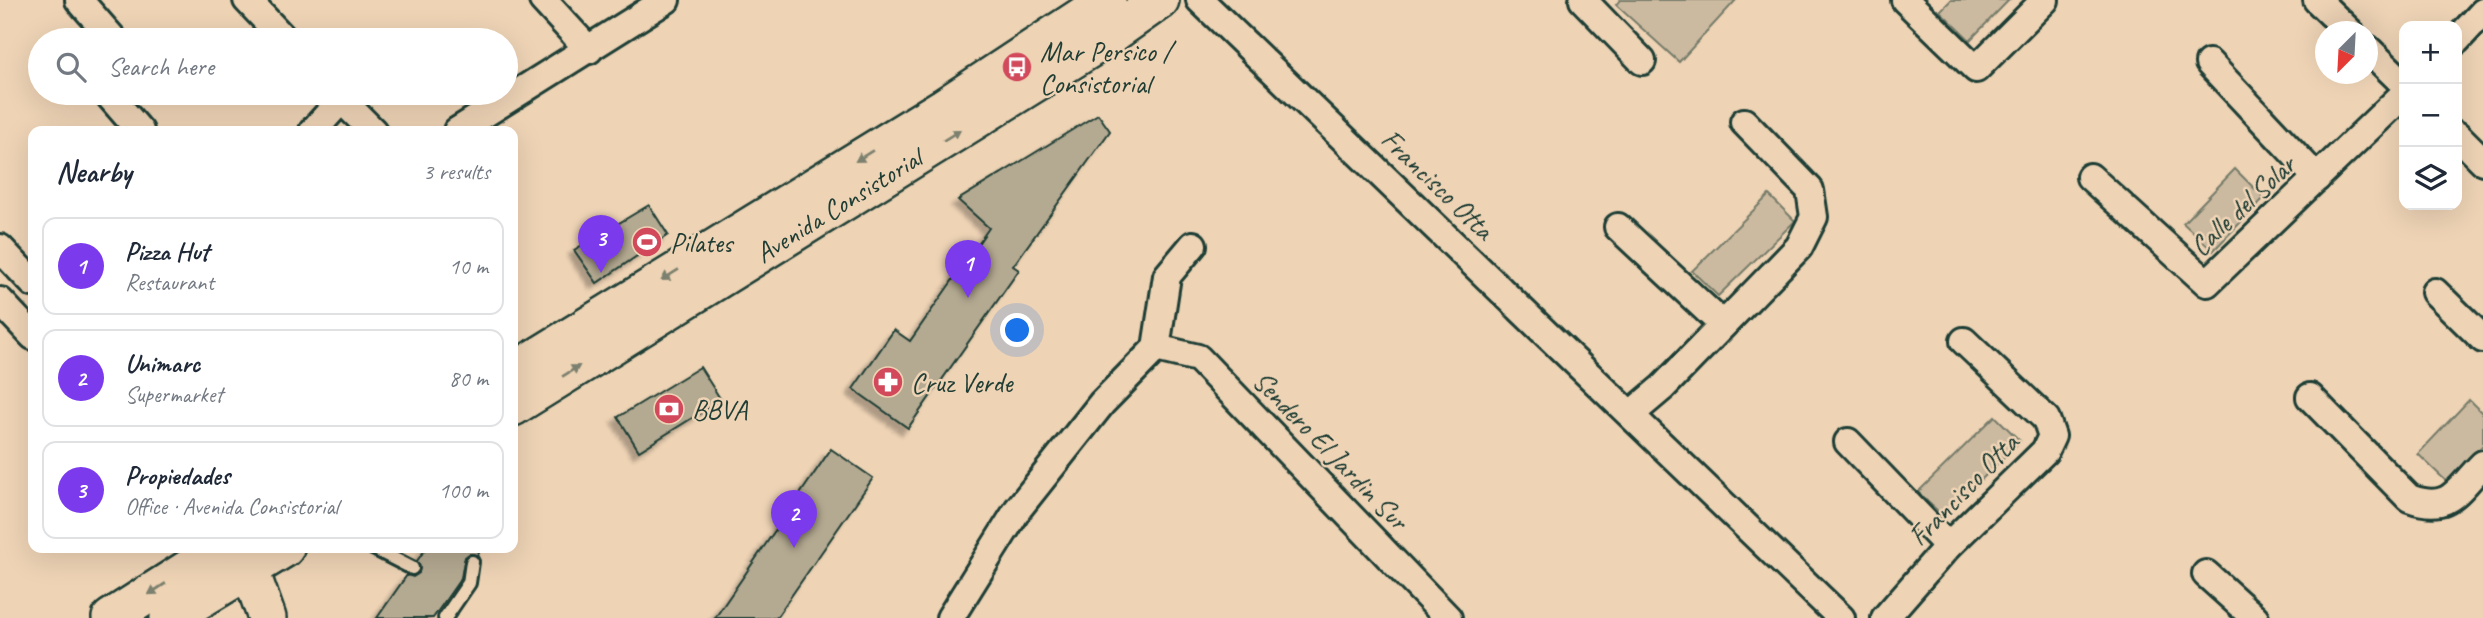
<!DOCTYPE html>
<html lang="en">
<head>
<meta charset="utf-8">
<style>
  body { margin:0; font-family:Caveat,sans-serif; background:#f6f6f7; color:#1f2937 }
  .controls { position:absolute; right:21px; top:21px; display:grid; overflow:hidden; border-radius:14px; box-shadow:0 7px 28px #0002 }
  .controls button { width:63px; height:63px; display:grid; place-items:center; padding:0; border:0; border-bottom:2px solid #e0e1e3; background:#fff; color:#1f2937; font:35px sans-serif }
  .compass { position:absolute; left:2315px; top:21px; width:63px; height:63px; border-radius:50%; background:#fff; box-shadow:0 7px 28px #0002; rotate:204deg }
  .you { position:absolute; left:1018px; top:331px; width:24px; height:24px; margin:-18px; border:5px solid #fff; border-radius:50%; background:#1a73e8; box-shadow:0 0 0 10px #1a73e833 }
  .badge { display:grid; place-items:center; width:46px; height:46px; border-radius:50%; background:#7c3aed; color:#fff; font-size:23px; font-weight:700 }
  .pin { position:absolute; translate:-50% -58px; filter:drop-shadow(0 2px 4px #0008) }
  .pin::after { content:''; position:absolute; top:37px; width:24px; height:21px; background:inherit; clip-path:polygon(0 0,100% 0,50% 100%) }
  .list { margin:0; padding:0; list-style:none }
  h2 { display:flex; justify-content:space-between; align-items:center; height:91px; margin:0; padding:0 28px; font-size:30px }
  h2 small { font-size:23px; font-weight:400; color:#747a83 }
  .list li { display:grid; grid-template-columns:46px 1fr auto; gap:21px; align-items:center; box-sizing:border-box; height:98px; margin:0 14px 14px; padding:0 14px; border:2px solid #e0e1e3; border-radius:14px }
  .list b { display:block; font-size:26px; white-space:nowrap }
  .list p { margin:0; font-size:23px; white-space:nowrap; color:#747a83 }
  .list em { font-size:23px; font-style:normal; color:#747a83 }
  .icon { flex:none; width:38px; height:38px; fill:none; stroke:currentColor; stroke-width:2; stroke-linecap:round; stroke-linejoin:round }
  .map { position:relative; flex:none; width:2483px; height:618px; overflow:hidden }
  .search { position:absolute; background:#fff; box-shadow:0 7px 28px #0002; left:28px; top:28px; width:490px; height:77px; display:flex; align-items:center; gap:18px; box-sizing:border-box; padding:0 24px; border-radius:38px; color:#747a83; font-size:26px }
  .panel { position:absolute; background:#fff; box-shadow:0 7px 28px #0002; left:28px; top:126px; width:490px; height:427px; border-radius:14px }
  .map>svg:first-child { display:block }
  .green { fill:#ccbaa0; stroke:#767c6a; stroke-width:2 }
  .building { fill:#b4a991; stroke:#1f3d34; stroke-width:2; filter:url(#shadow) }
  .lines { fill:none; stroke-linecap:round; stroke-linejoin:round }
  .lane-casing { stroke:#1f3d34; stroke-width:18 }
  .street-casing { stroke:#1f3d34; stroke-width:32 }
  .secondary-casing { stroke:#1f3d34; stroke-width:42 }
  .lane { stroke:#eed3b5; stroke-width:12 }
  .street { stroke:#eed3b5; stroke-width:26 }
  .secondary { stroke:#eed3b5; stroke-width:37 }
  .oneway { fill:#7c806e }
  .labels { text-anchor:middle; stroke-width:5; stroke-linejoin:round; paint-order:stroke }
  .poi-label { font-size:28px; fill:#1f3d34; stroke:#eed3b5; text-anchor:start }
  .street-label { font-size:28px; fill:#1f3d34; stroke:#eed3b5 }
</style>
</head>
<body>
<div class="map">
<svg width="2483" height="618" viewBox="0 0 2483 618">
  <defs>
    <filter id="shadow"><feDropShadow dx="-6" dy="6" stdDeviation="2" flood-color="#0004"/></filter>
  </defs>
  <rect width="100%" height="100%" fill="#eed3b5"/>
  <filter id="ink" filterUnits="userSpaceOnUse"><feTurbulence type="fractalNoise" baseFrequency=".0143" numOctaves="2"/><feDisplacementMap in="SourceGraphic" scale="14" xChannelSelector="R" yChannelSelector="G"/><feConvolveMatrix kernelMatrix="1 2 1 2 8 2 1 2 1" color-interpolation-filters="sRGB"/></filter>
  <g filter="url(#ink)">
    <!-- green -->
    <g class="green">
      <polygon points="1620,0 1736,0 1679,62 1616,5"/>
      <polygon points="1951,0 2009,0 1970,40 1940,11"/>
      <polygon points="2235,169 2264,198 2213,251 2183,223"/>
      <polygon points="1769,195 1795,221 1718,296 1692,271"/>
      <polygon points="2469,400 2483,414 2483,445 2447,482 2418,454"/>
      <polygon points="1995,416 2020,441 1944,517 1918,492"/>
    </g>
    <!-- building -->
    <g class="building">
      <polygon points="1098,114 1110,131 1013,266 1019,270 908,428 853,389 894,330 910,341 989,228 958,200"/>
      <polygon points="649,205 668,235 597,283 574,250"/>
      <polygon points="700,367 721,400 639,451 618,417"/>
      <polygon points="831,449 873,478 776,618 715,618"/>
      <polygon points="426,548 482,548 477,555 469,554 465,557 461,578 433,618 377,618 407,575 413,577 419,573 417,561"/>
    </g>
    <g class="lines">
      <!-- lane casing -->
      <g class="lane-casing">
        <g id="lane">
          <polyline points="373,548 412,568"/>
          <polyline points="445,618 469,583 472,562"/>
        </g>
      </g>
      <!-- street casing -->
      <g class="street-casing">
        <g id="street">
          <polyline points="79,0 114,40"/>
          <polyline points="247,0 285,40"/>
          <polyline points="543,0 589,50"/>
          <polyline points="1200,0 1841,618"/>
          <polyline points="1583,0 1642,61"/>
          <polyline points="1905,0 1976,69 2045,0"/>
          <polyline points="2317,0 2350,32"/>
          <polyline points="2457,40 2483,12"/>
          <polyline points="2368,49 2404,84"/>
          <polyline points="2209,63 2317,178"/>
          <polyline points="107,93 140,131"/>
          <polyline points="335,93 373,131"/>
          <polyline points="313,131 341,100"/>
          <polyline points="457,131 666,0"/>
          <polyline points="2457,135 2483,161"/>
          <polyline points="2090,177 2207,283 2404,94"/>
          <polyline points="1618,227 1722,324"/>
          <polyline points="0,248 33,283"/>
          <polyline points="2435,292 2483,339"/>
          <polyline points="0,301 33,336"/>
          <polyline points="1156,348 1198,358 1448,618"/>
          <path d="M2310,397L2409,498C2450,513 2456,491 2483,464"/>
          <polyline points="1631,414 1663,387 1799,247 1814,217 1810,190 1744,122"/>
          <polyline points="1848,442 1948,546"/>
          <polyline points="2206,574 2255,618"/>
          <polyline points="950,618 1018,509 1102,403 1156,348 1167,276 1193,245"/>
          <polyline points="1885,618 1948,546 2045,451 2052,436 2046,419 1964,341"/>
        </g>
      </g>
      <!-- secondary casing -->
      <g class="secondary-casing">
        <g id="secondary">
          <polyline points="513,372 944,107 1107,0"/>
          <polyline points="513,407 1096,45 1160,0"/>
          <polyline points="242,548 267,618"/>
          <polyline points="111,618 221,548"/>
          <polyline points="169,618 285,548"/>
        </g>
      </g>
      <!-- lane -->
      <use href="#lane" class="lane"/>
      <!-- street -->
      <use href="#street" class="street"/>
      <!-- secondary -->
      <use href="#secondary" class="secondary"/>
    </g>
    <!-- one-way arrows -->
    <defs><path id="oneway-solid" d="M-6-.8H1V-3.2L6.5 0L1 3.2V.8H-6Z" transform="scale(1.75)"/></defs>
    <g class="oneway">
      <use href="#oneway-solid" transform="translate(952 135) rotate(-32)"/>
      <use href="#oneway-solid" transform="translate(864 156) rotate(148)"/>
      <use href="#oneway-solid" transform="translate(670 275) rotate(148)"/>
      <use href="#oneway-solid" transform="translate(571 371) rotate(-32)"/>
      <use href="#oneway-solid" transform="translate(157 589) rotate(147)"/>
    </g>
  </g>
  <!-- icons -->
  <defs>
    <g id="bus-disc" transform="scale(1.575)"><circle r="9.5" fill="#d1495b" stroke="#eed3b5"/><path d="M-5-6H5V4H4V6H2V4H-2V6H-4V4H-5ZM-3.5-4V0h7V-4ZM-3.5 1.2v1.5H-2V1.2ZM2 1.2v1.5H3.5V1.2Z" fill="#fff"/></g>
    <g id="stadium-disc" transform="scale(1.575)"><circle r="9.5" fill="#d1495b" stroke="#eed3b5"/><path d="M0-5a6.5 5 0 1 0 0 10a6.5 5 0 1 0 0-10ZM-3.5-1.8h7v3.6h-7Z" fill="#fff"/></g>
    <g id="pharmacy-disc" transform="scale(1.575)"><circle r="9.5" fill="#d1495b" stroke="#eed3b5"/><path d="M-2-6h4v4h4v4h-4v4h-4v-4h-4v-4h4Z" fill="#fff"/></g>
    <g id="bank-disc" transform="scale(1.575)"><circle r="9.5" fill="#d1495b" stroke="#eed3b5"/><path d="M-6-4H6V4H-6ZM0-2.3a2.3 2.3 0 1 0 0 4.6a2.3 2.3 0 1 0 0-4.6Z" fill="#fff"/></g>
  </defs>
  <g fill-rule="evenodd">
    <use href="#bus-disc" x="1017" y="67"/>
    <use href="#stadium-disc" x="647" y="242"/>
    <use href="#pharmacy-disc" x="888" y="382"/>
    <use href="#bank-disc" x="669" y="409"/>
  </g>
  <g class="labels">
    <!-- poi labels -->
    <g class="poi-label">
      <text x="1040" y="61">Mar Persico /<tspan x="1040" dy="32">Consistorial</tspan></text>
      <text x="670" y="252">Pilates</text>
      <text x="911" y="392">Cruz Verde</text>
      <text x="692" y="419">BBVA</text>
    </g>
    <!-- street labels -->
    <g class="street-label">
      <text transform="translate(1438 184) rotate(44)" y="10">Francisco Otta</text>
      <text transform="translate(838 205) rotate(-32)" y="10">Avenida Consistorial</text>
      <text transform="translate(2242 205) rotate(-43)" y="10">Calle del Solar</text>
      <text transform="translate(1331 450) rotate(46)" y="10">Sendero El Jardin Sur</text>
      <text transform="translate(1963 489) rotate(-46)" y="10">Francisco Otta</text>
    </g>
  </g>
</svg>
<div class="controls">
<button>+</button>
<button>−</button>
<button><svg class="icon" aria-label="layers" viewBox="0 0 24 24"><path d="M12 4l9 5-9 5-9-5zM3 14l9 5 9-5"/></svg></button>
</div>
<svg class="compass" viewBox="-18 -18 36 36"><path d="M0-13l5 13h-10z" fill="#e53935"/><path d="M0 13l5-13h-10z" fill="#747a83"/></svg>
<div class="you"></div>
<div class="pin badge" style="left:968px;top:298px">1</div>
<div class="pin badge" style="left:794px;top:548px">2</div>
<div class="pin badge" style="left:601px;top:273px">3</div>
<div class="search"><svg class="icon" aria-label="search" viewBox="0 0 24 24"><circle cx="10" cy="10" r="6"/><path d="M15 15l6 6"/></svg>Search here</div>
<section class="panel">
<h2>Nearby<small>3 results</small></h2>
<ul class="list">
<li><span class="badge">1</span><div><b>Pizza Hut</b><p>Restaurant</p></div><em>10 m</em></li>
<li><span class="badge">2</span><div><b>Unimarc</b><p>Supermarket</p></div><em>80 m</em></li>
<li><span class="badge">3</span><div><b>Propiedades</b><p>Office · Avenida Consistorial</p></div><em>100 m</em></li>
</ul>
</section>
</div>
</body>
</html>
